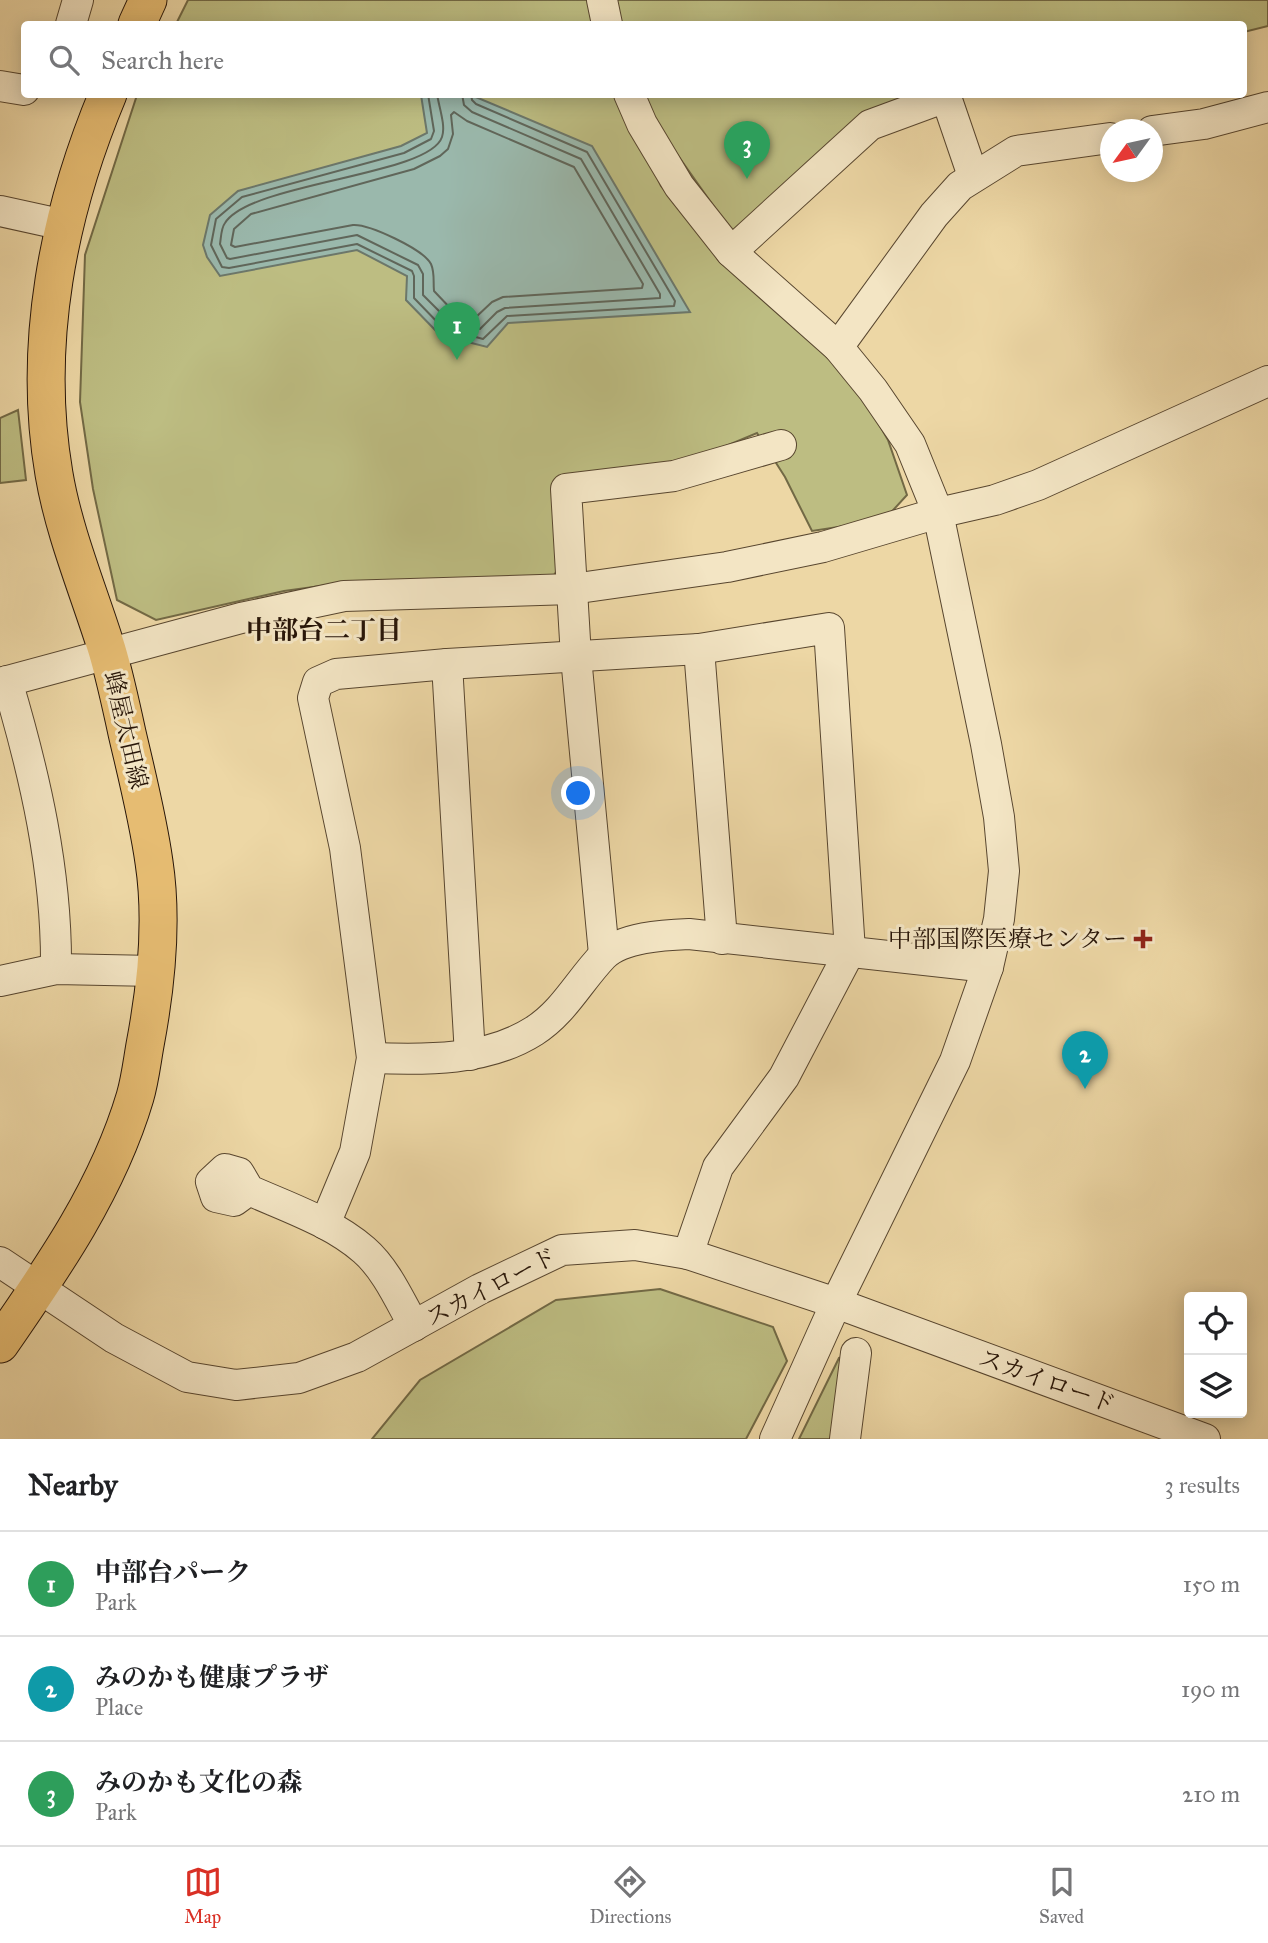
<!DOCTYPE html>
<html lang="en">
<head>
<meta charset="utf-8">
<style>
  body { margin:0; font-family:"IM FELL Great Primer","Noto Serif JP",serif; background:#f6f6f6; color:#202124 }
  .controls { position:absolute; right:21px; bottom:21px; display:grid; overflow:hidden; border-radius:7px; box-shadow:0 4px 18px #0003 }
  .controls button { width:63px; height:63px; display:grid; place-items:center; padding:0; border:0; border-bottom:2px solid #e0e0e0; background:#fff; color:#202124; font:35px sans-serif }
  .compass { position:absolute; left:1100px; top:119px; width:63px; height:63px; border-radius:50%; background:#fff; box-shadow:0 4px 18px #0003; rotate:237deg }
  .you { position:absolute; left:579px; top:794px; width:24px; height:24px; margin:-18px; border:5px solid #fff; border-radius:50%; background:#1a73e8; box-shadow:0 0 0 10px #1a73e833 }
  .badge { display:grid; place-items:center; width:46px; height:46px; border-radius:50%; background:#d93025; color:#fff; font-size:23px; font-weight:700 }
  .pin { position:absolute; translate:-50% -58px; filter:drop-shadow(0 2px 4px #0008) }
  .pin::after { content:''; position:absolute; top:37px; width:24px; height:21px; background:inherit; clip-path:polygon(0 0,100% 0,50% 100%) }
  .list { margin:0; padding:0; list-style:none }
  h2 { display:flex; justify-content:space-between; align-items:center; height:91px; margin:0; padding:0 28px; font-size:30px }
  h2 small { font-size:23px; font-weight:400; color:#757577 }
  .list li { display:grid; grid-template-columns:46px 1fr auto; gap:21px; align-items:center; box-sizing:border-box; height:105px; padding:0 28px; border-top:2px solid #e0e0e0 }
  .list b { display:block; font-size:26px; white-space:nowrap }
  .list p { margin:0; font-size:23px; white-space:nowrap; color:#757577 }
  .list em { font-size:23px; font-style:normal; color:#757577 }
  .icon { flex:none; width:38px; height:38px; fill:none; stroke:currentColor; stroke-width:2; stroke-linecap:round; stroke-linejoin:round }
  .map { position:relative; flex:none; width:1268px; height:1439px; overflow:hidden }
  .search { position:absolute; background:#fff; box-shadow:0 4px 18px #0003; left:21px; right:21px; top:21px; height:77px; display:flex; align-items:center; gap:18px; box-sizing:border-box; padding:0 24px; border-radius:7px; color:#757577; font-size:26px }
  .sheet { height:406px; background:#fff }
  nav { display:flex; justify-content:space-around; align-items:center; box-sizing:border-box; height:98px; border-top:2px solid #e0e0e0; background:#fff; font-size:19px; color:#757577 }
  nav a { display:grid; justify-items:center; gap:4px }
  nav .on { color:#d93025 }
  .map>svg:first-child { display:block }
  .green { fill:#bdbd82; stroke:#726945; stroke-width:2 }
  .water { fill:#9ab8ac; stroke:#6c776a; stroke-width:2 }
  .lines { fill:none; stroke-linecap:round; stroke-linejoin:round }
  .shore { stroke:#60665a; stroke-width:2 }
  .minor-casing { stroke:#58462f; stroke-width:32 }
  .major-casing { stroke:#271508; stroke-width:39 }
  .minor { stroke:#f3e5c4; stroke-width:30 }
  .major { stroke:#e6bc72; stroke-width:37 }
  .poi-dot { fill:#8f2418; stroke:#f3e5c4; stroke-width:2.5 }
  .labels { text-anchor:middle; stroke-width:6; stroke-linejoin:round; paint-order:stroke }
  .street-label { font-size:24px; fill:#271508; stroke:#f3e5c4 }
  .poi-label { font-size:24px; fill:#271508; stroke:#f3e5c4; text-anchor:end }
  .neighbourhood-label { font-size:26px; font-weight:bold; fill:#271508; stroke:#f3e5c4 }
</style>
</head>
<body>
<div class="map">
<svg width="1268" height="1439" viewBox="0 0 1268 1439">
  <rect width="100%" height="100%" fill="#edd7a5"/>
  <filter id="stains"><feTurbulence type="fractalNoise" baseFrequency=".00286" numOctaves="4"/><feColorMatrix values="0 0 0 0 .2 0 0 0 0 .09 0 0 0 0 .02 0 0 0 .5 -.17"/></filter>
  <radialGradient id="worn" r=".72"><stop offset=".6" stop-color="#630" stop-opacity="0"/><stop offset="1" stop-color="#630" stop-opacity=".3"/></radialGradient>
  <!-- green -->
  <g class="green">
    <polygon points="188,0 590,0 595,24 176,24"/>
    <polygon points="613,0 1268,0 1268,26 1244,32 1244,24 618,24"/>
    <polygon points="137,95 619,95 661,186 706,239 763,289 860,391 888,440 907,495 884,520 812,531 785,477 757,433 714,451 653,472 557,483 560,566 550,581 350,582 284,591 156,620 117,600 93,489 80,402 85,255"/>
    <polygon points="644,95 937,95 734,235 655,123"/>
    <polygon points="18,410 26,480 0,483 0,418"/>
    <polygon points="660,1289 773,1327 787,1361 746,1439 372,1439 420,1380 556,1300"/>
    <polygon points="864,1353 842,1439 799,1439 839,1358"/>
  </g>
  <!-- water -->
  <polygon class="water" points="421,95 471,95 592,146 690,312 508,323 487,347 440,335 406,300 407,276 357,250 220,276 207,257 203,245 210,215 238,191 401,146 427,133"/>
  <g class="lines">
    <!-- shore -->
    <g class="shore">
      <polyline points="428,94 434,131 431,139 404,153 242,197 216,219 211,245 222,267 229,268 357,244 412,271 414,276 414,298 443,328 483,339 507,316 674,306 675,301 587,152 476,104 472,100 471,94"/>
      <path d="M437,94C439,107 446,126 442,137C429,176 251,182 225,223C221,228 221,238 220,244L227,258L230,259L357,235L418,265L423,274V295L448,320L480,329L497,312L505,308L660,298V294L581,159L472,112L464,105L462,94"/>
      <path d="M454,112L467,121L574,167L643,284L642,288L503,297L492,302L476,317L453,311L434,291C433,282 435,273 431,264C423,249 369,224 353,225L235,247L231,245L234,229L251,214L414,169L440,156L448,149L453,134L451,115Z"/>
    </g>
    <!-- minor casing -->
    <g class="minor-casing">
      <g id="minor">
        <polyline points="602,0 607,24"/>
        <polyline points="71,24 78,0"/>
        <polyline points="0,86 24,90"/>
        <polyline points="629,94 642,124 679,186 731,252 838,347 873,390 910,444 938,513 986,744 999,817 1004,871 999,919 988,967 955,1061 836,1303 775,1439"/>
        <polyline points="1152,131 1204,124 1268,107"/>
        <polyline points="0,211 64,225"/>
        <polyline points="731,252 870,125 946,97 973,176"/>
        <polyline points="838,347 934,215 960,186 1016,151 1110,138"/>
        <polyline points="699,649 722,939"/>
        <polyline points="447,664 470,1055"/>
        <path d="M7,681C35,775 57,871 56,969"/>
        <polyline points="0,683 241,618 344,596 572,589 727,567 823,547 938,513 995,500 1038,485 1268,381"/>
        <polyline points="604,954 576,657 566,489 674,476 781,445"/>
        <polyline points="0,981 56,969 154,971"/>
        <path d="M372,1058C426,1060 487,1061 534,1031C564,1012 579,981 603,956C622,937 664,935 689,934L988,967"/>
        <path d="M249,1190L239,1173L225,1169L211,1182L216,1197L234,1201L249,1190C287,1207 332,1222 364,1250C386,1269 400,1301 414,1326"/>
        <polyline points="325,1224 355,1152 372,1058 345,848 313,698 318,682 336,674 447,664 699,649 829,628 850,951 784,1077 718,1167 688,1254"/>
        <polyline points="0,1262 114,1338 187,1377 236,1385 299,1378 357,1357 480,1289 562,1250 635,1245 688,1254 836,1303 1205,1439"/>
        <polyline points="845,1439 856,1353"/>
      </g>
    </g>
    <!-- major casing -->
    <g class="major-casing">
      <g id="major">
        <polyline points="137,24 148,0"/>
        <path d="M0,1344C54,1266 108,1188 135,1097C140,1080 142,1062 145,1045C156,987 163,921 154,862C148,819 137,776 127,733C121,705 115,677 107,650C89,592 64,533 54,474C32,345 58,213 108,94"/>
      </g>
    </g>
    <!-- minor -->
    <use href="#minor" class="minor"/>
    <!-- major -->
    <use href="#major" class="major"/>
  </g>
  <!-- markers -->
  <path class="poi-dot" d="M1139.5 928.5h7v7h7v7h-7v7h-7v-7h-7v-7h7z"/>
  <g class="labels">
    <!-- street labels -->
    <g class="street-label">
      <text transform="translate(126 730) rotate(77)" y="8">蜂屋太田線</text>
      <text transform="translate(491 1287) rotate(-27)" y="8">スカイロード</text>
      <text transform="translate(1047 1381) rotate(20)" y="8">スカイロード</text>
    </g>
    <!-- poi labels -->
    <g class="poi-label">
      <text x="1127" y="947">中部国際医療センター</text>
    </g>
    <!-- neighbourhood labels -->
    <g class="neighbourhood-label">
      <text x="324" y="639">中部台二丁目</text>
    </g>
  </g>
  <rect width="100%" height="100%" filter="url(#stains)"/>
  <rect width="100%" height="100%" fill="url(#worn)"/>
</svg>
<div class="controls">
<button><svg class="icon" aria-label="locate" viewBox="0 0 24 24"><circle cx="12" cy="12" r="6"/><path d="M12 2v4M12 18v4M2 12h4M18 12h4"/></svg></button>
<button><svg class="icon" aria-label="layers" viewBox="0 0 24 24"><path d="M12 4l9 5-9 5-9-5zM3 14l9 5 9-5"/></svg></button>
</div>
<svg class="compass" viewBox="-18 -18 36 36"><path d="M0-13l5 13h-10z" fill="#e53935"/><path d="M0 13l5-13h-10z" fill="#757577"/></svg>
<div class="you"></div>
<div class="pin badge" style="left:457px;top:360px;background:#2e9e5b">1</div>
<div class="pin badge" style="left:1085px;top:1089px;background:#0f9aa8">2</div>
<div class="pin badge" style="left:747px;top:179px;background:#2e9e5b">3</div>
<div class="search"><svg class="icon" aria-label="search" viewBox="0 0 24 24"><circle cx="10" cy="10" r="6"/><path d="M15 15l6 6"/></svg>Search here</div>
</div>
<section class="sheet">
<h2>Nearby<small>3 results</small></h2>
<ul class="list">
<li><span class="badge" style="background:#2e9e5b">1</span><div><b>中部台パーク</b><p>Park</p></div><em>150 m</em></li>
<li><span class="badge" style="background:#0f9aa8">2</span><div><b>みのかも健康プラザ</b><p>Place</p></div><em>190 m</em></li>
<li><span class="badge" style="background:#2e9e5b">3</span><div><b>みのかも文化の森</b><p>Park</p></div><em>210 m</em></li>
</ul>
</section>
<nav>
<a class="on"><svg class="icon" aria-label="map" viewBox="0 0 24 24"><path d="M3 6l6-2 6 2 6-2v14l-6 2-6-2-6 2zM9 4v14M15 6v14"/></svg>Map</a>
<a><svg class="icon" aria-label="directions" viewBox="0 0 24 24"><path d="M12 3l9 9-9 9-9-9zM9 14v-3h6M13 9l2 2-2 2"/></svg>Directions</a>
<a><svg class="icon" aria-label="saved" viewBox="0 0 24 24"><path d="M7 4h10v16l-5-4-5 4z"/></svg>Saved</a>
</nav>
</body>
</html>
